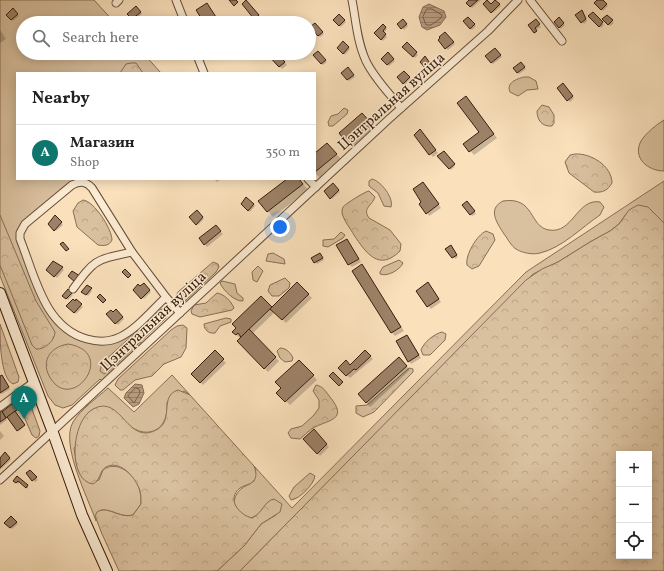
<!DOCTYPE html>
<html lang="en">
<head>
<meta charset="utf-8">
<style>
  body { margin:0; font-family:Vollkorn,serif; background:#f6f6f6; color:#222 }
  .controls { position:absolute; right:12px; bottom:12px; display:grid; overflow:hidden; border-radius:0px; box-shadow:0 2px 10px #0003 }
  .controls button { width:36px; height:36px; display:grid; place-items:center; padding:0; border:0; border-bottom:1px solid #e0e0e0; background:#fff; color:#222; font:20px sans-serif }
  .you { position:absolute; left:280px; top:227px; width:14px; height:14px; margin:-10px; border:3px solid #fff; border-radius:50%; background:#1a73e8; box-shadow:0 0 0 6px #1a73e833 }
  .badge { display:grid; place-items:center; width:26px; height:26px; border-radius:50%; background:#0f766e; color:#fff; font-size:13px; font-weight:700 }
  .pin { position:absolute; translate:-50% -33px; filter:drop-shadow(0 1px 2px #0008) }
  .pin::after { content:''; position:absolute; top:21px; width:14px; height:12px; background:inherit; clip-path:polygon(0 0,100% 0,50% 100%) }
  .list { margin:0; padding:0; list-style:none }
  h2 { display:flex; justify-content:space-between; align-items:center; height:52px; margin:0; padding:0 16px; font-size:17px }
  h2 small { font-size:13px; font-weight:400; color:#767676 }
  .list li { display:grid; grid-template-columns:26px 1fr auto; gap:12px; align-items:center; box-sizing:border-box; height:56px; padding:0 16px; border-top:1px solid #e0e0e0 }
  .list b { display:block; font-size:15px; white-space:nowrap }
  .list p { margin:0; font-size:13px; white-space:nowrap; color:#767676 }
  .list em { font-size:13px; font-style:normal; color:#767676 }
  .icon { flex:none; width:22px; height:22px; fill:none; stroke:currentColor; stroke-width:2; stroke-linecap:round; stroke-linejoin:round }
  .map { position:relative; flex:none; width:664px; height:571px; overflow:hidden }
  .search { position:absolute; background:#fff; box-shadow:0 2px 10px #0003; left:16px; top:16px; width:300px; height:44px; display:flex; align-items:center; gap:10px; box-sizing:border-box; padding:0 14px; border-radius:22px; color:#767676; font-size:15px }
  .panel { position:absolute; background:#fff; box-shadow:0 2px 10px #0003; left:16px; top:72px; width:300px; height:108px; border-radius:0px }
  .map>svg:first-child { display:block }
  .green { fill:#d9c09e; stroke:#886e56 }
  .forest { fill:url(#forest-crowns); stroke:#886e56; fill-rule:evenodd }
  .water { fill:url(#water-rules); stroke:#856a53 }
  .shadow { fill:#0003 }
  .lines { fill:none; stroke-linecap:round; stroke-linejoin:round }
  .shore { stroke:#785d48; stroke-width:1 }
  .building { fill:#9d8268; stroke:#381c0e }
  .street-casing { stroke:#684d3a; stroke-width:9 }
  .secondary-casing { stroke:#381c0e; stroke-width:12 }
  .street { stroke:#fcecd3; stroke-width:7 }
  .secondary { stroke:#fcecd3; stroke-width:10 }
  .labels { text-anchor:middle; stroke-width:3; stroke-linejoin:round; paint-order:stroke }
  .street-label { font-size:15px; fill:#381c0e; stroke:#fcecd3 }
</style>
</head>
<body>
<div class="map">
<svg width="664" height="571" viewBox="0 0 664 571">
  <defs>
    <pattern id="forest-crowns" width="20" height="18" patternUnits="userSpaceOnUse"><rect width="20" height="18" fill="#d9c09e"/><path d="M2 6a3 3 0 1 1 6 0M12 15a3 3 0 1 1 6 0" fill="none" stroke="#bba487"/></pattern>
    <pattern id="water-rules" width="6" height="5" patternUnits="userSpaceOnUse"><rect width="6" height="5" fill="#b89e81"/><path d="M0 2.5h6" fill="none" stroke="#978068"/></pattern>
  </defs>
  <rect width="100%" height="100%" fill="#fae1bc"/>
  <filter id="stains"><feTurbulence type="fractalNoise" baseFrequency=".005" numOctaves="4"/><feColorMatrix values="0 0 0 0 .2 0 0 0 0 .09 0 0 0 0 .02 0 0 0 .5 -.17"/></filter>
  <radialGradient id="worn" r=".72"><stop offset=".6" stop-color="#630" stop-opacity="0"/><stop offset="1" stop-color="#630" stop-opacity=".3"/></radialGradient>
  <!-- green -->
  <g class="green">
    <polygon points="0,0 94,0 115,23 23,23 23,53 143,53 161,73 17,73 17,179 79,179 20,233 44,300 61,326 103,341 130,330 144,346 104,383 100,379 72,405 63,408 55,405 48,396 0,276"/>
    <path d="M524,77H529L536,81L538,89L527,90L518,96L510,92C506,83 516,79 524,77Z"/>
    <polygon points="344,108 348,110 347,114 333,126 329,126 328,122 331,116 338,114"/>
    <path d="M664,120V171C648,171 632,158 641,141C646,133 656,125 664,120Z"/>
    <path d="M372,179C381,181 394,198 391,207L384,206L378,193L369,186V181Z"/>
    <path d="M664,181V223L652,211L626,214L619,224L610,231L590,242L558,262L533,274L240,571H217L244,546L261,524L276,515L268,502L259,514L251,518C228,513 230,491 250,484L256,470L254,466L292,508L526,272Z"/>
    <path d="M503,201C535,196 529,227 549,230C573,234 577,198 600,202L604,207L600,215C582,227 562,248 540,253C533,255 522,253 516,249C511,246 508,239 504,234C497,223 487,209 503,201Z"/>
    <polygon points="341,232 345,235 343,238 328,247 323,246 323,240 334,239"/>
    <polygon points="273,253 284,259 285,264 266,261 268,254"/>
    <path d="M399,260L403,263C400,270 387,277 380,274V272L383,267Z"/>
    <polygon points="258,266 263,271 257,282 253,280 252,272"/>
    <path d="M222,281L235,284L237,293L243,298V301C235,302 223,290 220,283Z"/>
    <path d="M280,348C286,348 291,353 293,358L292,361L285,362L280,358L277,351Z"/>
    <path d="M172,375L190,395L184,391L167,402C170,437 137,442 120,415L74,448C76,460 78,477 90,483L99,480L103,470C117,459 135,475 139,488C141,494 141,499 141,504L133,515C120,518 113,509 101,510L96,521C88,498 60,444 73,422C81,409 97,398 108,388L134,412Z"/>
  </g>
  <!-- forest -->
  <g class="forest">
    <polygon points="131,63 136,63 143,73 120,73 126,64"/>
    <path d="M542,105L549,107L554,115V123L552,126C542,127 537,120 537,111Z"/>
    <path d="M575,154C591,153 612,166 612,183C608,190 603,193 594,192L569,173L565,162L570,155Z"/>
    <path d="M369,191L375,197C372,206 362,208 369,218L390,230L401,244L400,251C379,272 366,253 354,235C350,228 344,221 342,213C342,211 342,209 343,207C345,204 366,191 369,191Z"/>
    <path d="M83,200C94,201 112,229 112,240C109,246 104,246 98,245L77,227L73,211L78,203Z"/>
    <path d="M638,205L648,207L664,223V571H240L526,280L542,269L558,262L590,242L610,231L619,224L629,210ZM619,454H649V556H619Z"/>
    <path d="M0,215L36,301L55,332C55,341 44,350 36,349L32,345L0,265Z"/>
    <path d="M486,231L493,234L495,240L479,266L472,269L467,265C465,255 477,235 486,231Z"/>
    <polygon points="213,262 218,264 219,267 216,272 185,301 177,302 175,298 178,292"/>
    <polygon points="285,278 290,283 289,288 279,296 272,296 268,291 270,285"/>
    <path d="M217,293C224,294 231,301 234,308L232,310L200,317L192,314L191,311L194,305L206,303Z"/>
    <polygon points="164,308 169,311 166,318 109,371 104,374 100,371 102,363 160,310"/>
    <path d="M226,318L231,319V322L220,326L215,333C209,334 204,330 204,324Z"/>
    <path d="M0,324L19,377L18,382L13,384C0,378 0,339 0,324Z"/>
    <polygon points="183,325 187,328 186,348 181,357 164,364 152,376 135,380 123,390 120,390 115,385 118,379 171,330 177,326"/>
    <path d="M442,332L446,334L445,340L430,355H423L421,350C424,342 434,334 442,332Z"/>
    <path d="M68,344C118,352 73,413 51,379C40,363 49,347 68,344Z"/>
    <polygon points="409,368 413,369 413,372 374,412 363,417 356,413 356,406 367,405"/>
    <path d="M316,385C323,386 326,392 330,397C349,420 328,420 315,427C309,430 305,435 300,439L291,438L288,433L291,429L302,426L314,415L319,408V400L313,391Z"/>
    <path d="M178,390L190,395L254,466C256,471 257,476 254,481C250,485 244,485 240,488C226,499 239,515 252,518C262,514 264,501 274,499L282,504L280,512L261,524L244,546L217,571H119L102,534L95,516L97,512C108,505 119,519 133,515L141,504C141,498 141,491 138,486C133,475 119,460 106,467C99,471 101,480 93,484C68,481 70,422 93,409C122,393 127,448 158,429C174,419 159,396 178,390Z"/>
    <polygon points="23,397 29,401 40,431 39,436 36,438 32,435 19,405 20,399"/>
    <path d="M310,473L315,476C314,484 300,499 291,500L289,496L294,487Z"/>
  </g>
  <!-- water -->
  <g class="water">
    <polygon points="429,4 444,11 446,17 440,25 427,30 422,27 419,17 423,7"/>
    <polygon points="135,384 142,385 144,393 139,404 133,407 124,398 126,393"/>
  </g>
  <!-- shadow -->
  <g class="shadow">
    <polygon points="470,0 481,0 472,8 467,3"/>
    <polygon points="496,1 501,6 493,13 484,4 491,6"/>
    <polygon points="603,1 608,6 603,11 595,3"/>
    <polygon points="136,7 142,14 134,20 129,14"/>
    <polygon points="209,7 218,20 213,22 211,20 206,23 197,10"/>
    <polygon points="13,10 19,16 13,21 7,15"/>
    <polygon points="582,11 587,21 584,24 576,15"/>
    <polygon points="593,13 604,25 601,28 590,16"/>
    <polygon points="339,15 346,22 341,27 335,20"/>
    <polygon points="607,16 614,23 610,26 604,19"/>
    <polygon points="468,18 476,26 472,30 464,21"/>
    <polygon points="559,19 565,25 561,29 555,22"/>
    <polygon points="403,20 408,26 404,30 399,24"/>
    <polygon points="537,22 541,27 536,30 536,34 529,25"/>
    <polygon points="315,24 324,34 320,37 311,27"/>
    <polygon points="383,25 387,29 384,33 387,37 383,41 376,33"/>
    <polygon points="0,30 6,39 0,43"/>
    <polygon points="445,33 455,44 448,50 440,40"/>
    <polygon points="343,43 350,49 345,55 338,48"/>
    <polygon points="407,43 418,55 415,58 403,47"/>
    <polygon points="495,49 502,57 493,64 486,56"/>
    <polygon points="268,53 276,53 287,65 282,69"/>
    <polygon points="292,53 299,53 295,56"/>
    <polygon points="318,53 327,62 323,65 314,56"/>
    <polygon points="388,54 395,61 389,66 382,59"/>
    <polygon points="427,59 433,68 430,71 421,62"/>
    <polygon points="521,63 526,69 519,74 514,69"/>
    <polygon points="348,69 355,77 349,81 343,73"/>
    <polygon points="404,72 411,79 405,85 398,77"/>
    <polygon points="564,86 574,98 570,102 568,100"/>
    <polygon points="466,97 497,138 474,155 465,144 480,132"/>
    <polygon points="368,120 377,131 355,150 349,144"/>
    <polygon points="422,133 438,153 433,157 415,135"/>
    <polygon points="333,150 342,160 320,178 315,173 315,155"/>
    <polygon points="443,152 455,166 451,170 439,156"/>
    <polygon points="214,179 221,179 217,182"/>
    <polygon points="288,179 299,179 308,190 273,217 268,211"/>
    <polygon points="333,185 340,192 332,199 325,192"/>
    <polygon points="426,186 441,208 429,216 423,202"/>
    <polygon points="247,199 255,206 250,212 242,204"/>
    <polygon points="469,204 476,214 472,216 464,205"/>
    <polygon points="197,212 204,219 198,225 191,217"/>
    <polygon points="55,216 63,225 56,231 49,224"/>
    <polygon points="218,229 223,234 207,247 205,244"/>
    <polygon points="347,240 361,262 352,267 349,264"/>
    <polygon points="452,248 458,257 455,259 447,249"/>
    <polygon points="320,254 324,260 317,264 313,259"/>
    <polygon points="58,264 64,270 57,278 47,270"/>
    <polygon points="362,266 404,331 395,336 391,332"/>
    <polygon points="297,283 312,298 286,323 275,312 252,334 279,361 268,372 238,341 241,339 233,332 261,297 272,308"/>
    <polygon points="144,284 151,292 144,299 134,290"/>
    <polygon points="87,286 92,291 88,296 82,291"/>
    <polygon points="430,286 441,302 431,309 428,306"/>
    <polygon points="68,291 73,295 68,300 64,296"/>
    <polygon points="76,301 83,307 76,314 67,306"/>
    <polygon points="116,310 124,319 118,325 107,315"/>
    <polygon points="407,336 421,358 411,364 409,361"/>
    <polygon points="215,352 226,363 203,385 192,374"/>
    <polygon points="365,352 373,359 350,378 339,368 350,366"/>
    <polygon points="399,358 410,370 370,407 359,394"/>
    <polygon points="299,361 317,380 290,405 278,393 282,388"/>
    <polygon points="0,378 3,378 10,389 2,394 0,393"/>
    <polygon points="16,403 20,408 15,412 25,426 19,431 5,414 4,415 7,420 0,425 0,413 2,413"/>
    <polygon points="314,430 329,447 320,456 304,439"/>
    <polygon points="0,431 4,436 0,440"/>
    <polygon points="7,455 11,460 0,470 0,459"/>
    <polygon points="30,471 38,480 35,482 27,474"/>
    <polygon points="17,478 28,486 28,489 20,482 18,484 14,481"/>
    <polygon points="11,518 18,524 12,529 6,523"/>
  </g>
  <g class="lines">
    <!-- shore -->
    <g class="shore">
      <polygon points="427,9 432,9 442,15 441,18 431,25 426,25 423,17"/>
      <polygon points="136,388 139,389 140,393 134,403 128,396"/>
    </g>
  </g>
  <!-- building -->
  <g class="building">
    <polygon points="229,0 236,0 238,2 234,6"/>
    <polygon points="246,0 259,15 254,19 242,4"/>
    <polygon points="469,0 478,0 470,7 466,3"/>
    <polygon points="487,0 491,4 495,0 500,4 491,13 483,4"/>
    <polygon points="597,0 603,0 607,4 601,10 594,3"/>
    <polygon points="207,3 216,17 210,20 208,18 203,21 196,10"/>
    <polygon points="136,6 141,12 132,19 127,14"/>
    <polygon points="13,8 18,14 11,20 6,15"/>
    <polygon points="582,10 586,19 581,23 575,15"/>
    <polygon points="593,12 603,22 599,27 588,16"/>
    <polygon points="339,14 345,20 339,26 333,20"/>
    <polygon points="607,15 613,20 608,25 602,19"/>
    <polygon points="468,17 475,24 470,29 463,21"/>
    <polygon points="559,17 564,23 559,28 554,22"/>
    <polygon points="403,19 407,24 401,29 397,24"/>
    <polygon points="536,19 540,24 535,28 537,31 534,33 528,25"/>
    <polygon points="315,23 323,32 318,36 310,27"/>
    <polygon points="383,24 386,27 383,31 386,34 381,40 374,33"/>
    <polygon points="445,32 454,42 445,49 438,40 440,38 439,37"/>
    <polygon points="343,41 349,47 343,54 337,48"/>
    <polygon points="407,42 417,52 413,57 402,47"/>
    <polygon points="495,48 501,55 491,63 485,56"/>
    <polygon points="318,51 326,60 321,64 313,55"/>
    <polygon points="388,52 394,59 387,65 381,59"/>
    <polygon points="266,53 277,53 285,62 279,67"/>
    <polygon points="425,56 432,66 427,70 420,62"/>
    <polygon points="521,62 525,67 517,73 513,68"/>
    <polygon points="348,67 354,75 347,80 341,73"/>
    <polygon points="404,71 410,77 403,84 397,77"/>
    <polygon points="563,83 573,96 567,101 557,88"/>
    <polygon points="466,96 494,134 469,152 463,144 479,132 457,103"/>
    <polygon points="362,113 372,124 348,145 339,133"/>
    <polygon points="420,129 436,150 429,155 414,135"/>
    <polygon points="327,143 337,154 315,172 315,153"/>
    <polygon points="444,151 455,164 449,169 437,156"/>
    <polygon points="287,179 299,179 303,184 267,212 258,201"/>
    <polygon points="423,182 439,204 426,214 419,204 421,202 413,189"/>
    <polygon points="333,183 339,190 330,199 324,191"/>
    <polygon points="246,197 254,204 248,211 241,204"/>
    <polygon points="467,201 475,211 470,215 462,205"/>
    <polygon points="197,210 203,217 196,225 189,217"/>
    <polygon points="55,215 62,222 54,231 48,224"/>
    <polygon points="216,225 221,231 204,245 199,238"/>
    <polygon points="347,239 359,259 348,265 336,245"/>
    <polygon points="63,242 69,249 66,251 60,244"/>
    <polygon points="451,245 457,255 452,258 445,249"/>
    <polygon points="320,253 323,258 314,263 311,258"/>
    <polygon points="53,261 63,267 54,277 46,270"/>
    <polygon points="362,264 401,327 391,333 352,271"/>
    <polygon points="125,269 131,275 128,278 122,272"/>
    <polygon points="72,271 80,276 75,282 68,276"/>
    <polygon points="297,282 309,294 282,320 270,309"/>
    <polygon points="428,282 439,299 427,307 416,291"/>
    <polygon points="144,283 150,290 141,299 133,290 138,284 140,286"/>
    <polygon points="87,285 92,288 86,295 81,292"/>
    <polygon points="68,289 72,293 66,299 62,296"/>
    <polygon points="100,294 106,300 103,303 97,297"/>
    <polygon points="261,296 272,307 241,337 238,333 236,335 232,332 236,328 232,324"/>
    <polygon points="73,299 75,301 76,299 82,304 74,313 66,306"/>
    <polygon points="116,309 123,317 115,324 106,314 111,310 113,312"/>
    <polygon points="249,329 276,357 264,369 237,341"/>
    <polygon points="407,335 419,355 408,362 396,341"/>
    <polygon points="215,350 224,359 200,383 191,374"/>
    <polygon points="365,350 371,356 356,370 354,369 346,376 338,368 346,360 350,365"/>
    <polygon points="399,357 407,366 366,403 358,394"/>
    <polygon points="299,360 314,375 285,402 276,393 281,388 275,382"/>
    <polygon points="333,372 343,382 339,386 329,376"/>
    <polygon points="2,375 9,387 0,393 0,376"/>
    <polygon points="16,402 20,407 17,410 12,404"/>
    <polygon points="12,404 17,410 6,418 2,412"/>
    <polygon points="1,410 6,418 0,422 0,411"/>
    <polygon points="15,411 25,425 17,431 7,417"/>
    <polygon points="314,429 327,444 317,454 303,439"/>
    <polygon points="5,452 10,458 0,468 0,458"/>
    <polygon points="30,470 37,477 32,481 26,473"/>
    <polygon points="17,476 28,485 26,488 18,481 16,483 13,481"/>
    <polygon points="11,516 17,522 10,528 4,523"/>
  </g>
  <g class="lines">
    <!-- street casing -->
    <g class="street-casing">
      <g id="street">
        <polyline points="176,0 185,23"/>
        <path d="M352,0C356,20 357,42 366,61C374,78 389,93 401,108"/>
        <polyline points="530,0 562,41"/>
        <polyline points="116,3 119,0"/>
        <polyline points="196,53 204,73"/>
        <polyline points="308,179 316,187"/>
        <path d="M73,289C95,259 95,260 132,252"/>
        <path d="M166,297L132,252L92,188C86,181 80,181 72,185L25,224L20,233V239C35,276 44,327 87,339C98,342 110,342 120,337C136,330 153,309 166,297L180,313"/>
        <polyline points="0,407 34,382"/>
        <polyline points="0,480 389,119 488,31 518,0"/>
      </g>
    </g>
    <!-- secondary casing -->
    <g class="secondary-casing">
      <polyline id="secondary" points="0,293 52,430 82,515 107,571"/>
    </g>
    <!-- street -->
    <use href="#street" class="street"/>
    <!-- secondary -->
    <use href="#secondary" class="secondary"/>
  </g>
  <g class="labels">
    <!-- street labels -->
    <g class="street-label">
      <text transform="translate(391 101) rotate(-42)" y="5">Цэнтральная вуліца</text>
      <text transform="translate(153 321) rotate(-43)" y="5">Цэнтральная вуліца</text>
    </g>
  </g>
  <rect width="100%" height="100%" filter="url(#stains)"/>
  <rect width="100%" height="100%" fill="url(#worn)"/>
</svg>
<div class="controls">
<button>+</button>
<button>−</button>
<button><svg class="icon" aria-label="locate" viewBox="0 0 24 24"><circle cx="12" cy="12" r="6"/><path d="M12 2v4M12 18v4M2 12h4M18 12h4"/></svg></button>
</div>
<div class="you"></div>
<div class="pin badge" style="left:24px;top:419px">A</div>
<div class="search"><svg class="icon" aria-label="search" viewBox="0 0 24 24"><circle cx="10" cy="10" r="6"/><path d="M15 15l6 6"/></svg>Search here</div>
<section class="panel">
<h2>Nearby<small></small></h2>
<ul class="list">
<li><span class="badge">A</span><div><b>Магазин</b><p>Shop</p></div><em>350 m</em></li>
</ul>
</section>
</div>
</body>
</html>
